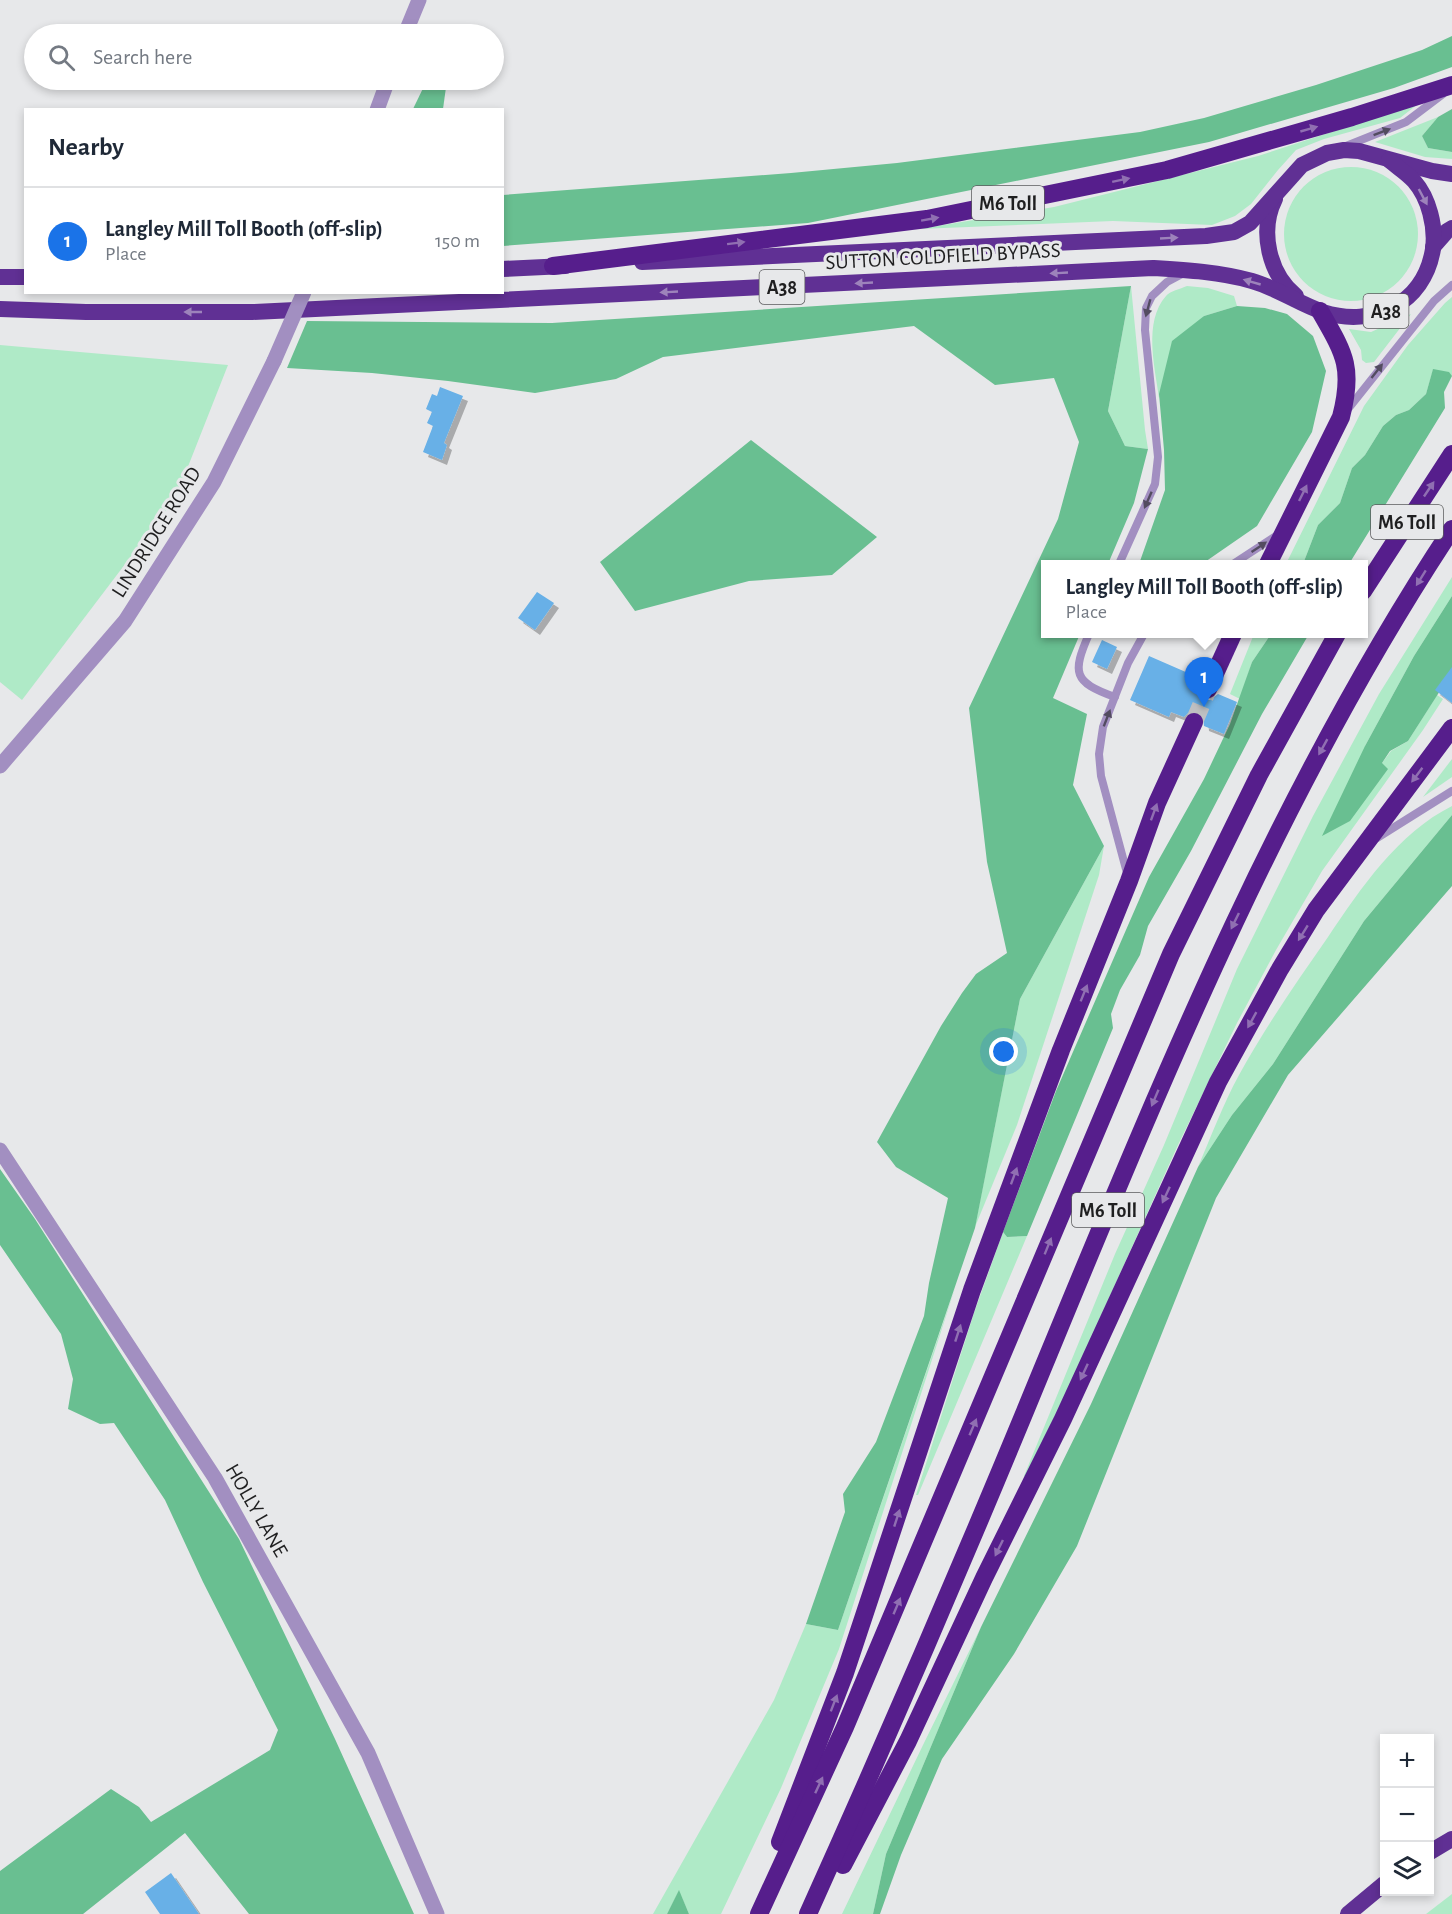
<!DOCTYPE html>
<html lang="en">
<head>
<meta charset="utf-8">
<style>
  body { margin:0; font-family:"Alegreya Sans",sans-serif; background:#f6f6f7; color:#1f2937 }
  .controls { position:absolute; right:18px; bottom:18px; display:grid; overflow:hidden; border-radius:0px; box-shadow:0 3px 9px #0003 }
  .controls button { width:54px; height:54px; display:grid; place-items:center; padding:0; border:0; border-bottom:2px solid #e0e1e3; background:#fff; color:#1f2937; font:30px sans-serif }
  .you { position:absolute; left:1004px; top:1052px; width:21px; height:21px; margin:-15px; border:4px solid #fff; border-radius:50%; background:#1a73e8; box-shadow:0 0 0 9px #1a73e833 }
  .badge { display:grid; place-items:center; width:39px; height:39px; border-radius:50%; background:#1a73e8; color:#fff; font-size:20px; font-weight:700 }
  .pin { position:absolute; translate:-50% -50px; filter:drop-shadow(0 2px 3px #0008) }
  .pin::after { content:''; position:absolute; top:32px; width:21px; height:18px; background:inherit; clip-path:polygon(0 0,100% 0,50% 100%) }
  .popup { position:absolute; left:1041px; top:560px; width:327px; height:78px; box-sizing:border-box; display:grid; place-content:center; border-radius:0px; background:#fff; filter:drop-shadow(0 2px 4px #0005); font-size:20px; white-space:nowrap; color:#747a83 }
  .popup b { font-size:22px; color:#1f2937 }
  .popup::after { content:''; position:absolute; left:50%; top:100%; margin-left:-12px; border:12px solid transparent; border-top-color:#fff }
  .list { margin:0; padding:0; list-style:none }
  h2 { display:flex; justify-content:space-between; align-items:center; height:78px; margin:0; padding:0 24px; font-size:26px }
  h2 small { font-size:20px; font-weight:400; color:#747a83 }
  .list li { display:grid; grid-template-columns:39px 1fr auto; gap:18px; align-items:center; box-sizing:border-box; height:108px; padding:0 24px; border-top:2px solid #e0e1e3 }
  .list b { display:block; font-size:22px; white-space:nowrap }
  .list p { margin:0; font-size:20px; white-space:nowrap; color:#747a83 }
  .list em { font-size:20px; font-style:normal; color:#747a83 }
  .icon { flex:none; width:33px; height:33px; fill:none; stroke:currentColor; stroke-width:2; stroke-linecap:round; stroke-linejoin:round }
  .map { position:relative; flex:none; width:1452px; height:1914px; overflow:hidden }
  .search { position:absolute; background:#fff; box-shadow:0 3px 9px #0003; left:24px; top:24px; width:480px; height:66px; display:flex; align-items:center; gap:15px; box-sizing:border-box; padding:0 21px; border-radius:33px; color:#747a83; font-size:22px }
  .panel { position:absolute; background:#fff; box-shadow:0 3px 9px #0003; left:24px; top:108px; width:480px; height:186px; border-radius:0px }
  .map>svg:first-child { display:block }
  .green { fill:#afeac7 }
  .forest { fill:#69bf91 }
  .building { fill:#67b0e7; filter:url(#shadow) }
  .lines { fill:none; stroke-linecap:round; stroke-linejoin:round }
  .motorway-tunnel { stroke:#bfc0c2; stroke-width:18; stroke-dasharray:18 9; stroke-linecap:butt }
  .service { stroke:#a28fc1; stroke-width:8 }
  .minor { stroke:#a28fc1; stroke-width:15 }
  .trunk { stroke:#603094; stroke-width:16 }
  .motorway { stroke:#561e8c; stroke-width:18 }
  .minor-bridge { stroke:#a28fc1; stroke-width:15 }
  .oneway { fill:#906fb2 }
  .oneway2 { fill:#534c60 }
  .oneway3 { fill:#9d83bb }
  .labels { text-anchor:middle; stroke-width:6; stroke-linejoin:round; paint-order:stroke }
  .shield { fill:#e7e8ea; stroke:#5b5b5d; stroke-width:1.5 }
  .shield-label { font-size:20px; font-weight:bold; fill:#1f1f20 }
  .street-label { font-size:21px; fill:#1f1f20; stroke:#e7e8ea }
</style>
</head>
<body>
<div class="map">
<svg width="1452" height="1914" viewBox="0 0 1452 1914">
  <defs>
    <filter id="shadow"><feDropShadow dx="5" dy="5" stdDeviation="0" flood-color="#0004"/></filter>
  </defs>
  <rect width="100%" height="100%" fill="#e7e8ea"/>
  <!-- green -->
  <g class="green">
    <polygon points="1418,104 1400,118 1324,139 1296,150 1278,170 1251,204 1235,216 1212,225 1113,221 919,229 1054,207 1258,156"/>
    <polygon points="1438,117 1422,136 1428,148 1452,152 1452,159 1425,157 1375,142"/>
    <circle cx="1351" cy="234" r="67"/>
    <polygon points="1131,286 1145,430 1148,449 1125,446 1108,411"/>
    <path d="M1187,286L1208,288L1234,296L1237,306L1204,316L1159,398C1155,367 1143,322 1166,296C1170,291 1180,289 1187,286Z"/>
    <polygon points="1452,297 1452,376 1433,370 1426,394 1409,410 1396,415 1383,426 1365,455 1352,468 1340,503 1318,525 1303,564 1286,564 1364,406 1408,345 1445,303"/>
    <polygon points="1411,314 1374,362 1366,363 1362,360 1361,350 1349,329 1371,332"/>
    <polygon points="0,345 228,365 176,497 22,700 0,682"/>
    <polygon points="1452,577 1452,596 1414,656 1365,746 1388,769 1382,763 1391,751 1408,741 1437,695 1443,699 1423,730 1322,871 1276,950 1237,1023 1177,1147 1078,1367 1026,1477 1024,1476 1115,1254 1164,1145 1237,969 1313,816 1379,694"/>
    <polygon points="1254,634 1271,634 1252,662 1240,699 1230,694"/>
    <polygon points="1452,759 1452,777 1423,797"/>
    <path d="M1452,806V815L1364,921L1273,1064L1232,1115L1198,1167C1211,1137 1223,1104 1239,1075C1266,1026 1296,983 1328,937C1361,888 1398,833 1452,806Z"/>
    <polygon points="1104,846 1099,875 1017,1125 975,1227 1020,999"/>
    <polygon points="1003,1232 1007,1237 1027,1236 918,1495 916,1495 974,1313"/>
    <polygon points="956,1285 839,1649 781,1788 721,1914 689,1914 679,1891 667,1914 653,1914 774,1700 806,1624 838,1630"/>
    <polygon points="981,1627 886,1854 873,1914 842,1914 923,1745"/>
    <polygon points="1452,1894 1452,1914 1426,1914"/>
  </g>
  <!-- forest -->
  <g class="forest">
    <polygon points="1452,36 1452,67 1394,88 1209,142 808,223 503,246 503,195 791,173 897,163 1140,132 1204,118 1316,85 1422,50"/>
    <polygon points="427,80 447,80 443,109 413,109"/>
    <polygon points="1452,109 1452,152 1428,148 1422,136 1438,117"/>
    <polygon points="1131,286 1108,411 1125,446 1148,449 1134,503 1108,564 1045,564 1045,634 1080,634 1053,698 1087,714 1073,785 1104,846 1020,999 975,1228 838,1630 806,1624 845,1512 843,1494 876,1442 924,1316 929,1283 948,1198 896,1167 877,1142 941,1026 962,993 976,974 1007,953 987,862 969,708 1058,519 1079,442 1054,378 995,385 914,326 663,357 616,379 535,393 448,381 372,373 287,368 307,321 552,323"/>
    <polygon points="1237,306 1265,308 1287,314 1313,336 1326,371 1312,432 1257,526 1202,564 1139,564 1165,490 1164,450 1159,394 1172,341 1204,316"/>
    <polygon points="1433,369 1449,372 1452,376 1444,392 1445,408 1349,564 1303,564 1318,525 1340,503 1352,468 1365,455 1383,426 1396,415 1409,410 1426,394"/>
    <polygon points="751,440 877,537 832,575 749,581 635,611 600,562"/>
    <polygon points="1452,596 1452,672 1408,741 1390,751 1382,763 1388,769 1350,821 1322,836 1365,746 1414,656"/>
    <polygon points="1271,634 1309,634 1262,714 1191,851 1148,926 1140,955 1120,990 1111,1014 1113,1028 1027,1236 1007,1237 1003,1232 1056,1091 1149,877 1204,779 1230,724 1252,662"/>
    <polygon points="1452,815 1452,886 1288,1075 1216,1198 1077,1546 1014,1654 942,1759 901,1855 880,1914 873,1914 886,1854 981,1627 1091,1404 1198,1167 1232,1115 1273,1064 1364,921"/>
    <polygon points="0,1169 35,1219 239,1539 335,1739 414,1914 249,1914 185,1833 83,1914 0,1914 0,1871 111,1789 139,1807 151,1822 270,1750 278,1730 203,1582 165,1500 114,1423 100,1424 68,1409 73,1379 61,1334 0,1245"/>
    <polygon points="679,1890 689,1914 667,1914"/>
  </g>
  <!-- building -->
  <g class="building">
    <polygon points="440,387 463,396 444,443 447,445 442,460 423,452 433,426 427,423 432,412 426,409 432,394 437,396"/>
    <polygon points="537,592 554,603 535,630 518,618"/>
    <polygon points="1102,640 1117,647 1107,669 1092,662"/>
    <polygon points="1149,656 1188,673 1185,680 1198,685 1199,695 1203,699 1210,700 1218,694 1237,702 1224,734 1204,726 1203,716 1198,712 1188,713 1184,717 1171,712 1169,717 1130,700"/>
    <polygon points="1452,667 1452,703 1435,690"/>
    <polygon points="171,1873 199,1914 160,1914 145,1892"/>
  </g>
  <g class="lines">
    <!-- motorway-tunnel -->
    <polyline class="motorway-tunnel" points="1194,722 1208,689"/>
    <!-- service -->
    <g class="service">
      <polyline points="1346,146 1406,122 1443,94"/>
      <polyline points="1348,409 1434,301 1452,285"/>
      <polyline points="1119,564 1155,484 1158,457 1145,330 1146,308 1152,296 1167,282 1182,274"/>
      <polyline points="1233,564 1279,534"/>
      <path d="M1089,634C1072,673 1073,682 1115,697"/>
      <polyline points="1377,838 1452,791"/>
      <polyline points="1127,873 1101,776 1099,754 1103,727 1128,663 1144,634"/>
    </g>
    <!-- minor -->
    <g class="minor">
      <polyline points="405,34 419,0"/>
      <polyline points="377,110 388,80"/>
      <polyline points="0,766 125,621 214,482 274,361"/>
      <polyline points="0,1150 215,1478 368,1753 437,1914"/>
    </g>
    <!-- trunk -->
    <g class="trunk">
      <path d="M1275,199C1259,231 1269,274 1296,296"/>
      <polyline points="1433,247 1447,231 1452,228"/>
      <polyline points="642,262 1206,236 1234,232 1250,223 1302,165 1327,153 1344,150 1359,151 1432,171 1452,174"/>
      <polyline points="502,269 565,266"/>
      <polyline points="0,277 26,277"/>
      <path d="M0,309L86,312H252L1153,268C1186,270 1220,272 1252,281C1277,288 1299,304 1323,312C1373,328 1424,304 1433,249C1436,227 1429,198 1414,181C1407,173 1397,167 1389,160"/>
      <polyline points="1430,1852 1452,1839"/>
      <polyline points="1348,1914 1384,1884"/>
    </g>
    <!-- motorway -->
    <g class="motorway">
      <polyline points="553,266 927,219 1167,170 1352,117 1452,85"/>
      <path d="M1268,564L1341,417C1354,367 1344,353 1320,311"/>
      <polyline points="1363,591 1452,454"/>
      <polyline points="1208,689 1233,634"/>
      <polyline points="780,1842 845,1673 972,1290 1061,1050 1129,881 1157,803 1194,722"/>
      <polyline points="843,1865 908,1741 984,1578 1063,1419 1218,1082 1280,969 1316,910 1452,728"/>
      <polyline points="759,1914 845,1727 1171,954 1259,775 1337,634"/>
      <path d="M808,1914C889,1734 967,1553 1042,1370C1161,1082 1279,790 1452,529"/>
    </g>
    <!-- minor-bridge -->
    <polyline class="minor-bridge" points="274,361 304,292"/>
  </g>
  <!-- one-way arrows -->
  <defs><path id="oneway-solid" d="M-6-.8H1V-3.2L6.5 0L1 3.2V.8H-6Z" transform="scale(1.5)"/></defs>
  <g class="oneway">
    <use href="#oneway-solid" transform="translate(1309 129) rotate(-16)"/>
    <use href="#oneway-solid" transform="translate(1121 180) rotate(-12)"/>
    <use href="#oneway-solid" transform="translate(930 219) rotate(-10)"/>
    <use href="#oneway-solid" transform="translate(736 243) rotate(-7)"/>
    <use href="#oneway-solid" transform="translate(1429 489) rotate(-56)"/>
    <use href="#oneway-solid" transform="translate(1303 493) rotate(-64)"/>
    <use href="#oneway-solid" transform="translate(1421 578) rotate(122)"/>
    <use href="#oneway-solid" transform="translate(1323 747) rotate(119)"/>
    <use href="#oneway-solid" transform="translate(1417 775) rotate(127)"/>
    <use href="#oneway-solid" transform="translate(1154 812) rotate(-70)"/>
    <use href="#oneway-solid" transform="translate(1235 921) rotate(116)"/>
    <use href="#oneway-solid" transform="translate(1303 933) rotate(122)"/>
    <use href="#oneway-solid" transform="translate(1084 993) rotate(-68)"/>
    <use href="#oneway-solid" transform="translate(1252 1020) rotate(119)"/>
    <use href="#oneway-solid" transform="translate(1155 1098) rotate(113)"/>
    <use href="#oneway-solid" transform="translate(1014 1176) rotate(-70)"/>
    <use href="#oneway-solid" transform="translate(1166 1195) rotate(115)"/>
    <use href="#oneway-solid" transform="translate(1048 1246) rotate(-68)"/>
    <use href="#oneway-solid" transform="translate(958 1333) rotate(-72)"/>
    <use href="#oneway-solid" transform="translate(1084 1372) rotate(115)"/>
    <use href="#oneway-solid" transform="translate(973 1427) rotate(-67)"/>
    <use href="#oneway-solid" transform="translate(897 1518) rotate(-72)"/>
    <use href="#oneway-solid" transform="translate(999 1548) rotate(116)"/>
    <use href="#oneway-solid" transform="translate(897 1606) rotate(-67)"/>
    <use href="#oneway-solid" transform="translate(834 1703) rotate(-69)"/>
    <use href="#oneway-solid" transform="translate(819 1785) rotate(-65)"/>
  </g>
  <g class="oneway2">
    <use href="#oneway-solid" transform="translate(1382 132) rotate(-21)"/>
    <use href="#oneway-solid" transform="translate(1148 308) rotate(105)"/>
    <use href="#oneway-solid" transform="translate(1377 371) rotate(-52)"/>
    <use href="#oneway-solid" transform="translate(1148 500) rotate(114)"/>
    <use href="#oneway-solid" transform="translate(1259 547) rotate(-34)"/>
    <use href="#oneway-solid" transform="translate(1107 718) rotate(-69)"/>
  </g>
  <g class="oneway3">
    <use href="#oneway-solid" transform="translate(1423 197) rotate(62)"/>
    <use href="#oneway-solid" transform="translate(1169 238) rotate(-3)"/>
    <use href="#oneway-solid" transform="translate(1059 273) rotate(177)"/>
    <use href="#oneway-solid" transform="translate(1252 282) rotate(-164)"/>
    <use href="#oneway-solid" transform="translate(864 283) rotate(177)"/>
    <use href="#oneway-solid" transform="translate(669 292) rotate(177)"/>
    <use href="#oneway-solid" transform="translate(193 312) rotate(-180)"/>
  </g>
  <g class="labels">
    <!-- shield labels -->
    <g class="shield">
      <rect x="972" y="186" width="72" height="34" rx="4.5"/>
      <rect x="759.5" y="270" width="45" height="34" rx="4.5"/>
      <rect x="1363.5" y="294" width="45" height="34" rx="4.5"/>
      <rect x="1371" y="505" width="72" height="34" rx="4.5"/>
      <rect x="1072" y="1193" width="72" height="34" rx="4.5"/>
    </g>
    <g class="shield-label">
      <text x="1008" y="210">M6 Toll</text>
      <text x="782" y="294">A38</text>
      <text x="1386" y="318">A38</text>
      <text x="1407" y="529">M6 Toll</text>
      <text x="1108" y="1217">M6 Toll</text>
    </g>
    <!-- street labels -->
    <g class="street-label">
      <text transform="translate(943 256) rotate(-3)" y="7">SUTTON COLDFIELD BYPASS</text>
      <text transform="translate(156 532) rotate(-58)" y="7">LINDRIDGE ROAD</text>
      <text transform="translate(257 1510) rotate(60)" y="7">HOLLY LANE</text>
    </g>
  </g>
</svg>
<div class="controls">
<button>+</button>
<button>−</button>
<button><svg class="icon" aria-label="layers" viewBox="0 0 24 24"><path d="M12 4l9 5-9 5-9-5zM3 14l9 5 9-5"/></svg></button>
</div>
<div class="you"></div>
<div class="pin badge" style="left:1204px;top:707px">1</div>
<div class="popup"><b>Langley Mill Toll Booth (off-slip)</b>Place</div>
<div class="search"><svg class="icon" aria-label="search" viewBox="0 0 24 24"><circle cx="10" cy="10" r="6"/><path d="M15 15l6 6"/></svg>Search here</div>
<section class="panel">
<h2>Nearby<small></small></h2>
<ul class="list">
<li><span class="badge">1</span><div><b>Langley Mill Toll Booth (off-slip)</b><p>Place</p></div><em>150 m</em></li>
</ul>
</section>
</div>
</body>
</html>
